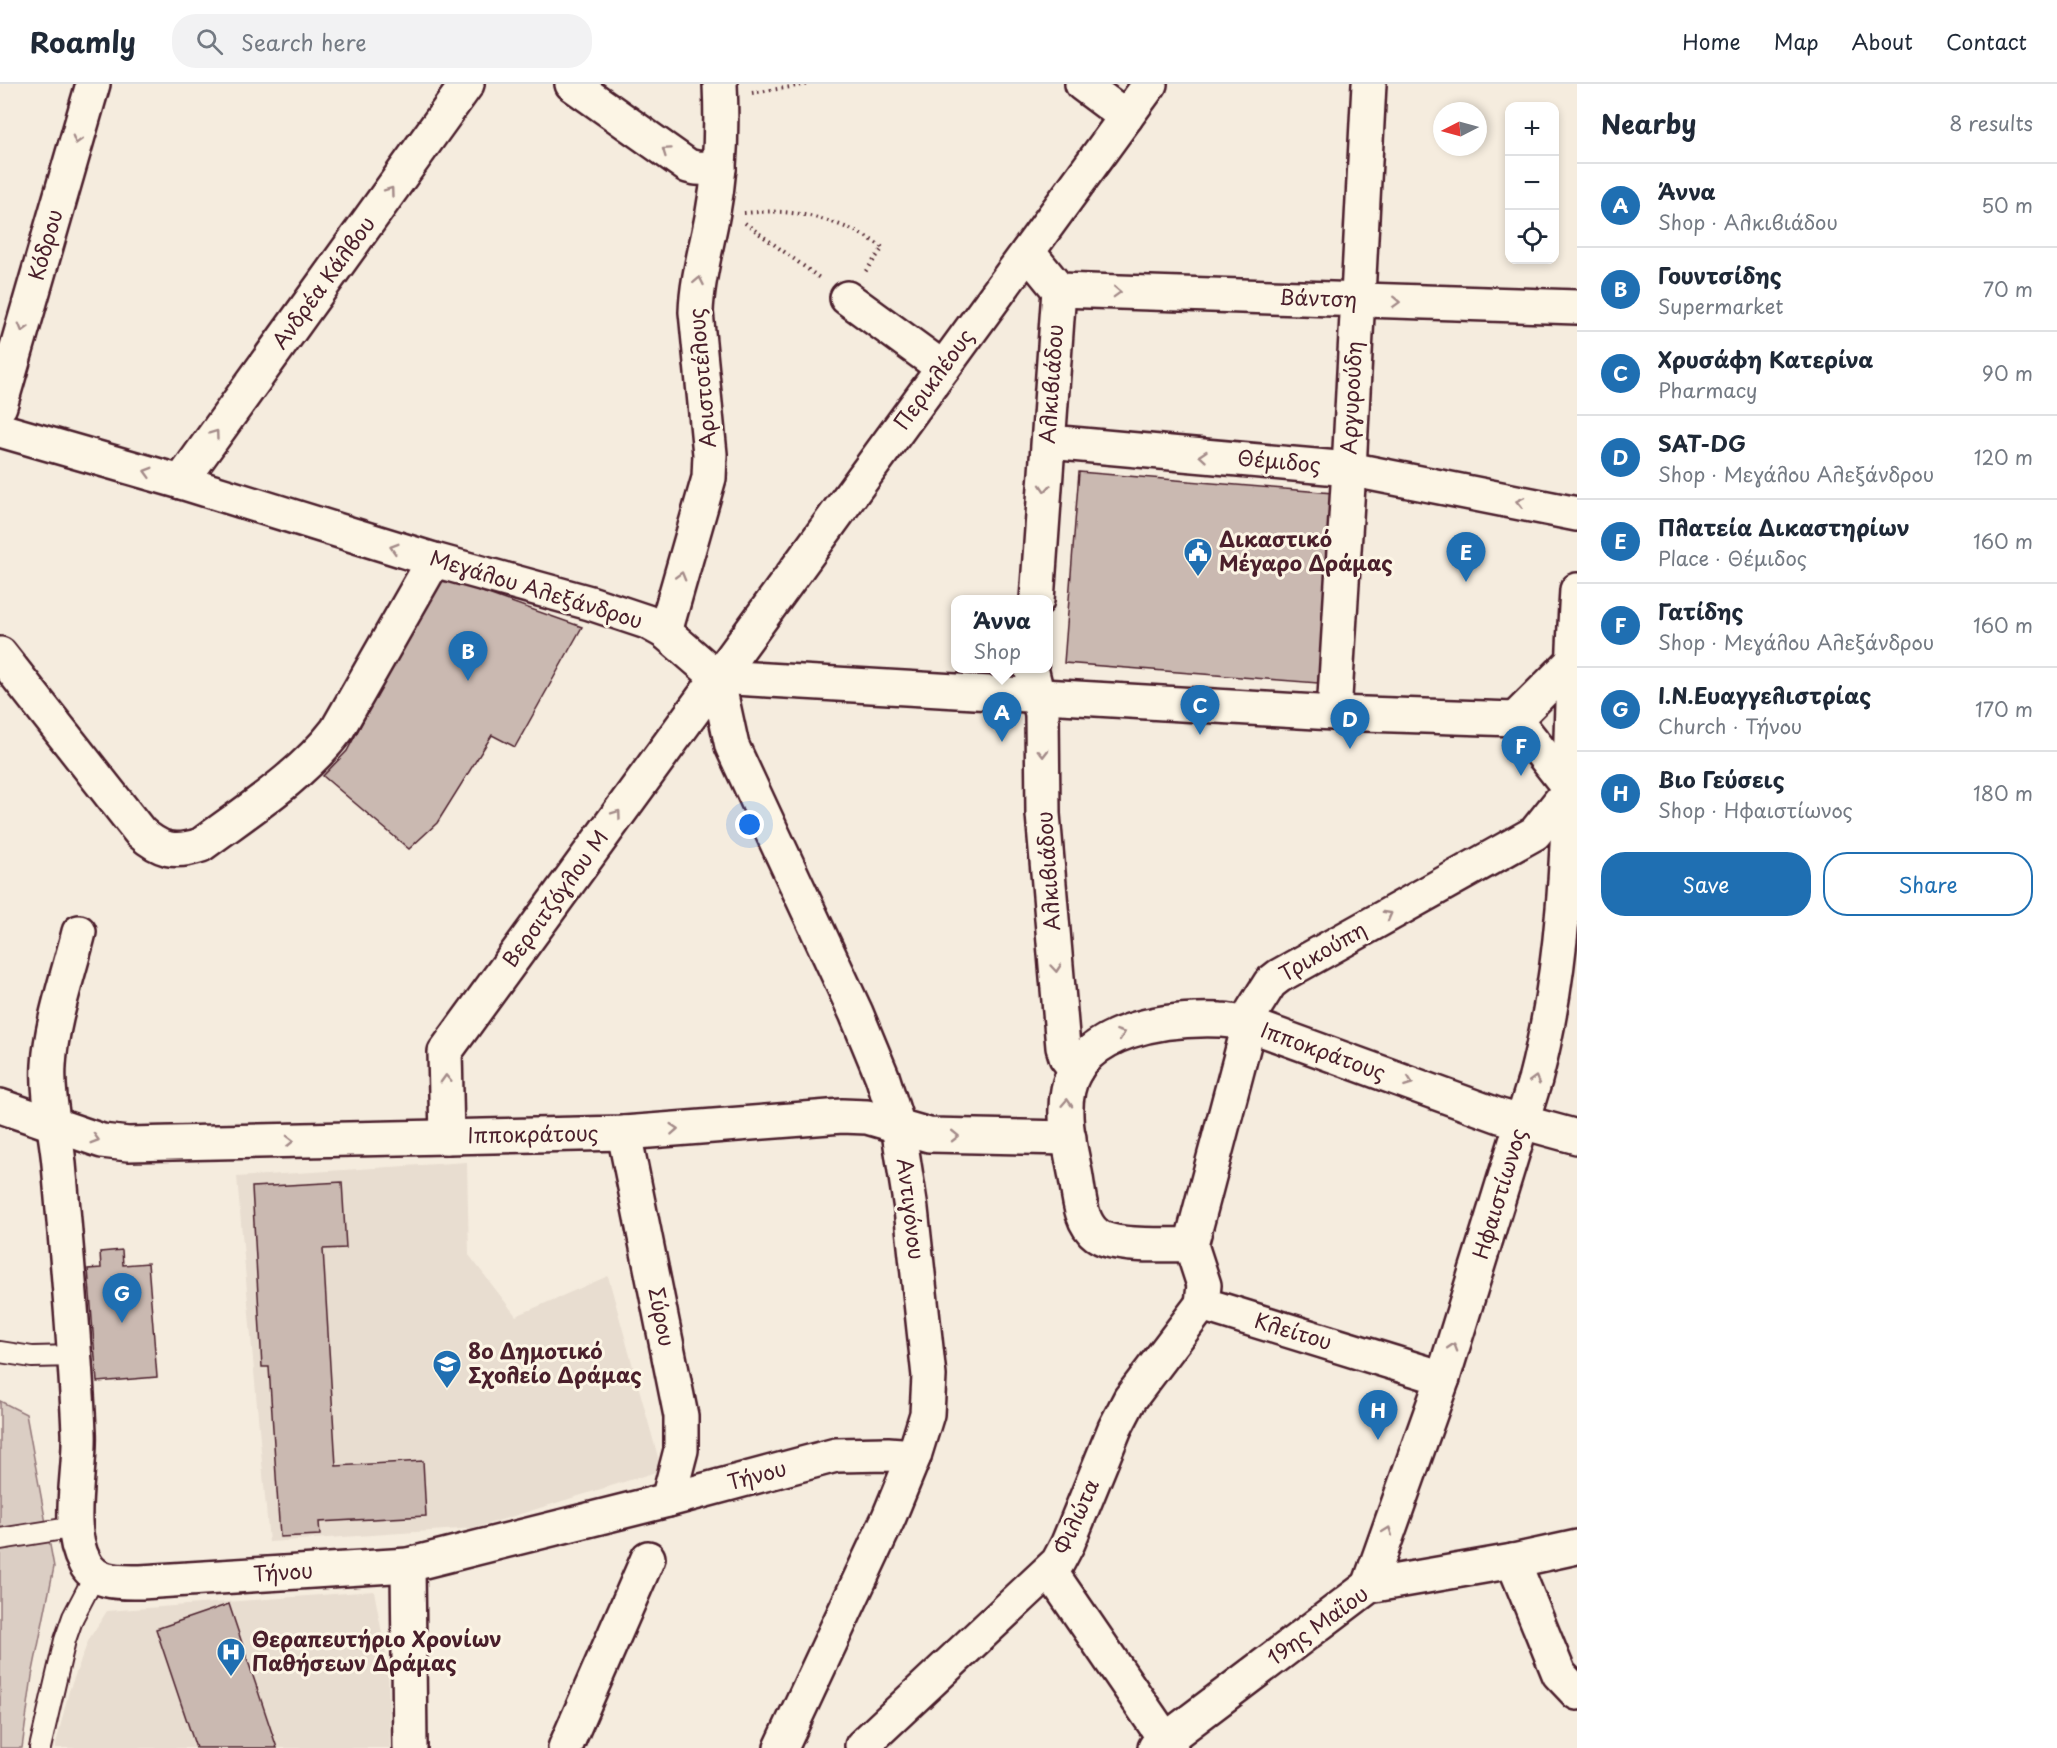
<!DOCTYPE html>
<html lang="en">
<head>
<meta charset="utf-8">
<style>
  body { margin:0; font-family:"Playpen Sans",sans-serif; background:#f2f2f3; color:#1f2937 }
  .controls { position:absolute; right:18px; top:18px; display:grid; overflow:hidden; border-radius:12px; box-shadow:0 3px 9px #0003 }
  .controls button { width:54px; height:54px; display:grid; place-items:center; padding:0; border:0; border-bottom:2px solid #e0e1e3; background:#fff; color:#1f2937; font:30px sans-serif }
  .compass { position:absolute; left:1433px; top:18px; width:54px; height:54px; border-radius:50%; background:#fff; box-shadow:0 3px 9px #0003; rotate:264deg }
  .you { position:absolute; left:750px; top:741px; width:21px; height:21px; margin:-15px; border:4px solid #fff; border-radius:50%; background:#1a73e8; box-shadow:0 0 0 9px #1a73e833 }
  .badge { display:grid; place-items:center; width:39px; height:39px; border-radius:50%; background:#1f6fb2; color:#fff; font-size:20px; font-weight:700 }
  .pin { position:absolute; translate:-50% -50px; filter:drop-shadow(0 2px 3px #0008) }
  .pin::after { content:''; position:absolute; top:32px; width:21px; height:18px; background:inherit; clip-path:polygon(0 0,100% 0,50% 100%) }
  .popup { position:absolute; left:951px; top:511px; width:102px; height:78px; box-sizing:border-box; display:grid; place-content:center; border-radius:12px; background:#fff; filter:drop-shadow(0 2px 4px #0005); font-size:20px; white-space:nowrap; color:#747a83 }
  .popup b { font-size:22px; color:#1f2937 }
  .popup::after { content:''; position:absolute; left:50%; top:100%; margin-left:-12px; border:12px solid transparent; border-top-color:#fff }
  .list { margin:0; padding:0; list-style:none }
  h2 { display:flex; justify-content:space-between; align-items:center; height:78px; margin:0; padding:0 24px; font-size:26px }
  h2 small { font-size:20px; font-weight:400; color:#747a83 }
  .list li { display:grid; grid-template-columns:39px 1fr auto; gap:18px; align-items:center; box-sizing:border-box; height:84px; padding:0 24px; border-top:2px solid #e0e1e3 }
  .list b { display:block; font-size:22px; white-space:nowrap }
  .list p { margin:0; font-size:20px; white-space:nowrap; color:#747a83 }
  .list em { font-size:20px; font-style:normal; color:#747a83 }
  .actions { display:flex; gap:12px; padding:18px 24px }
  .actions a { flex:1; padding:14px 0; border:2px solid #1f6fb2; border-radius:24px; text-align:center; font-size:21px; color:#1f6fb2 }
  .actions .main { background:#1f6fb2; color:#fff }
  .icon { flex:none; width:33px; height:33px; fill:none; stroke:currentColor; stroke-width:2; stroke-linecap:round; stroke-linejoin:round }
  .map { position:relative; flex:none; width:1577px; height:1664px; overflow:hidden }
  header { display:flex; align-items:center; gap:36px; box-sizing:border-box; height:84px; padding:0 30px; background:#fff; border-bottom:2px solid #e0e1e3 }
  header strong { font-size:28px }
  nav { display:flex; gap:33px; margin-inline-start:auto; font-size:21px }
  .search { width:420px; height:54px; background:#f2f2f3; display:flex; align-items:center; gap:15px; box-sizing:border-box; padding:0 21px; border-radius:24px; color:#747a83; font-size:22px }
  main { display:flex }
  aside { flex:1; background:#fff }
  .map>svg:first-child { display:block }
  .built { fill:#e8ddd0 }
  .green { fill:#dbcec4; stroke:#927678; stroke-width:1.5 }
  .building { fill:#cab9b1; stroke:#4a1f2b; stroke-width:1.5 }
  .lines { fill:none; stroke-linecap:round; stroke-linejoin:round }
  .lane-casing { stroke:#4a1f2b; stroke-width:24 }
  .street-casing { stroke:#4a1f2b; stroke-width:38 }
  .secondary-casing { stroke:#4a1f2b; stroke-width:38 }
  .path { stroke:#4a1f2b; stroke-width:4; stroke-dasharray:1.5 4.5; stroke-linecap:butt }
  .lane { stroke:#fcf5e5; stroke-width:20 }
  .street { stroke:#fcf5e5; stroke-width:33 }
  .secondary { stroke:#fcf5e5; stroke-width:33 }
  .oneway { stroke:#a38a88 }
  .labels { text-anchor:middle; stroke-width:6; stroke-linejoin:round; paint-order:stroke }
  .street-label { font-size:21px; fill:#4a1f2b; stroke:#fcf5e5 }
  .poi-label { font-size:21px; font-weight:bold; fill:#4a1f2b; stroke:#fcf5e5; text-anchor:start }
</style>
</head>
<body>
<header>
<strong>Roamly</strong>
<div class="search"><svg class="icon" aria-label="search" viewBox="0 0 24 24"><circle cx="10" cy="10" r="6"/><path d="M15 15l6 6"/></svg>Search here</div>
<nav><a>Home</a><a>Map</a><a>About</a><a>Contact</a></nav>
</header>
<main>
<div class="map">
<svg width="1577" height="1664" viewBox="0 0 1577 1664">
  <rect width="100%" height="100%" fill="#f5ecde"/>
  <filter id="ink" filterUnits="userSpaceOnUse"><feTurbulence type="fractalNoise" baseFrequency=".0167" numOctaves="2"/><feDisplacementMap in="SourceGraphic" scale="12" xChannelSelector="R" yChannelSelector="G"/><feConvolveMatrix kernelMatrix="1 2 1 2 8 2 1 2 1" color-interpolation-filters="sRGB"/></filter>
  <g filter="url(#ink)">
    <!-- built -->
    <g class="built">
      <polygon points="467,1078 469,1171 516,1232 608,1192 659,1377 656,1388 475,1444 269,1458 237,1093"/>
      <polygon points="374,1507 388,1581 390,1664 55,1664 69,1607 89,1555 107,1527"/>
    </g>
    <!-- green -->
    <polygon class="green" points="0,1317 26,1330 54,1483 32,1592 22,1664 0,1664"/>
    <!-- building -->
    <g class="building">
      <polygon points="1079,388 1333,409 1318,599 1064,579"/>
      <polygon points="440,493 582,543 515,663 492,651 437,739 409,765 323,692 347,667"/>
      <polygon points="342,1098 346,1164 323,1165 336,1382 423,1377 426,1432 319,1438 320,1451 280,1453 269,1283 262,1283 252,1103"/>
      <polygon points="122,1166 123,1181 148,1179 157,1293 97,1298 88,1185 101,1184 100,1168"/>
      <polygon points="229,1520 277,1664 196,1664 156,1545"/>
    </g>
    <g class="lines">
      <!-- lane casing -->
      <g class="lane-casing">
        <g id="lane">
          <polyline points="0,1268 32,1273 75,1272"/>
          <polyline points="0,1455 76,1443"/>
          <polyline points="40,1664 65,1556 73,1533 95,1491"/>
        </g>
      </g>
      <!-- street casing -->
      <g class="street-casing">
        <g id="street">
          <polyline points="572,0 688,82 696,84 719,85"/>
          <polyline points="1082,0 1126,33"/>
          <polyline points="1028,168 1059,206 1037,516"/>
          <polyline points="1059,206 1577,223"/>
          <polyline points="847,214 943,284"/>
          <polyline points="1049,358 1349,385 1577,430"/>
          <path d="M665,548L709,394L710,370L696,228C697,194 707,162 713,128C721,86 722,43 720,0"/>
          <path d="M0,570L140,748C160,766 174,770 201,761C248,726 301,693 337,646L434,476"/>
          <polyline points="1031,584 1042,630 1043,730 1063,963 1066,973 1076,986"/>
          <polyline points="1334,629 1349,385 1369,0"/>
          <path d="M79,848C69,889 51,939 49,981C47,1014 56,1047 59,1080C67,1169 75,1259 79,1348C81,1387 65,1444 85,1479C96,1500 120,1498 141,1498L408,1481L668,1416L836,1371L888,1370L914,1372"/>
          <polyline points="898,1042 929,1051 1069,1054"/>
          <polyline points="624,1049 681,1332 681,1366 668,1416"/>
          <polyline points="447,1053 445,968 1150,0"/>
          <path d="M1191,1161C1168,1160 1114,1164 1097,1151C1079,1138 1079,1108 1075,1088C1070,1062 1062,1033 1068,1006C1081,944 1168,934 1221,936C1235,936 1248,941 1261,945L1500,1032L1577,1053"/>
          <polyline points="1191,1161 1253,926 1270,899 1279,892 1535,749 1570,705"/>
          <polyline points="1191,1161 1204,1201 1202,1220 1443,1294"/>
          <polyline points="1513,1477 1559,1590 1577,1609"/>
          <polyline points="408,1481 410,1664"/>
          <polyline points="1050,1487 1171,1664"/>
          <polyline points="565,1664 648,1474"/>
          <polyline points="863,1664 862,1662 1058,1478 1068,1459 1115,1344 1130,1315 1202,1220"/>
        </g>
      </g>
      <!-- secondary casing -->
      <g class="secondary-casing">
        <g id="secondary">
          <polyline points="0,322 93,0"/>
          <polyline points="0,346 181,398 434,476 590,519 647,538 665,548 717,593 1334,629 1515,635 1570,705 1577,705"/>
          <polyline points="181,398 467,0"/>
          <polyline points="717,593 732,662 856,929 882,992 898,1042 911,1125 929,1292 927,1330 914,1372 889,1433 781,1664"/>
          <polyline points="1515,635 1573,577"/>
          <polyline points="0,1022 102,1057 128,1060 624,1049 842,1032 867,1033 898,1042"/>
          <path d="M1369,1502L1443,1294L1535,996C1577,837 1566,669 1577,506"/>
          <polyline points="1155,1664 1369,1502 1513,1477 1577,1463"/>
        </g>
      </g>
      <!-- path -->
      <g class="path">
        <polyline points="752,9 810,0"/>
        <path d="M744,129C757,128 770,127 782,128C814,130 858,144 883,164L865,188"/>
        <polyline points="745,139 821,195"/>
      </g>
      <!-- lane -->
      <use href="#lane" class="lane"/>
      <!-- street -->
      <use href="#street" class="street"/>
      <!-- secondary -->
      <use href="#secondary" class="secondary"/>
    </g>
    <!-- one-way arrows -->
    <defs><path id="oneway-chevron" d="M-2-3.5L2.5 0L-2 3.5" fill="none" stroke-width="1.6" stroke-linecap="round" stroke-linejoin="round" transform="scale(1.5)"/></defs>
    <g class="oneway">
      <use href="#oneway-chevron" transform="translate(77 56) rotate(106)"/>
      <use href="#oneway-chevron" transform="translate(666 67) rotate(-145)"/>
      <use href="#oneway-chevron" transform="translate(390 107) rotate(-54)"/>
      <use href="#oneway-chevron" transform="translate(699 197) rotate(-79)"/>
      <use href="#oneway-chevron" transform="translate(1117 208) rotate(2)"/>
      <use href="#oneway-chevron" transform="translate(1396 218) rotate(2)"/>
      <use href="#oneway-chevron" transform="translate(23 244) rotate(106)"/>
      <use href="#oneway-chevron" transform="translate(215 350) rotate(-54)"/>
      <use href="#oneway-chevron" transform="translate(1203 372) rotate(-175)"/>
      <use href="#oneway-chevron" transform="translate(148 388) rotate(-164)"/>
      <use href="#oneway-chevron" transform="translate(1045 404) rotate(94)"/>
      <use href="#oneway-chevron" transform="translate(1520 418) rotate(-168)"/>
      <use href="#oneway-chevron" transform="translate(394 464) rotate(-163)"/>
      <use href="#oneway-chevron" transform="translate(681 492) rotate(-74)"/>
      <use href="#oneway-chevron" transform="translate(1043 669) rotate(89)"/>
      <use href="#oneway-chevron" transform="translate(617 730) rotate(-54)"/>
      <use href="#oneway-chevron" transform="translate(1388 831) rotate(-29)"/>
      <use href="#oneway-chevron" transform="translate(1056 884) rotate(85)"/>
      <use href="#oneway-chevron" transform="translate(1121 950) rotate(-20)"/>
      <use href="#oneway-chevron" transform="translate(446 995) rotate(-92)"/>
      <use href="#oneway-chevron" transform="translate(1535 996) rotate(-74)"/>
      <use href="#oneway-chevron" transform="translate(1409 998) rotate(20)"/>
      <use href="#oneway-chevron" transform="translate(1067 1019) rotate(-87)"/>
      <use href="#oneway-chevron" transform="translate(674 1045) rotate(-4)"/>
      <use href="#oneway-chevron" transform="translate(955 1052) rotate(1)"/>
      <use href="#oneway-chevron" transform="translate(95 1055) rotate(16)"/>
      <use href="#oneway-chevron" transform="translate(290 1057) rotate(-1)"/>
      <use href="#oneway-chevron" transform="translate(1453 1263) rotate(-73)"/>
      <use href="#oneway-chevron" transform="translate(1388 1447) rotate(-70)"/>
    </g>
  </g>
  <!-- icons -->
  <defs>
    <g id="civic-pin" transform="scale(1.5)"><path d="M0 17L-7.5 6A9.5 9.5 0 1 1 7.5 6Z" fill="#1f6fb2" stroke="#fcf5e5"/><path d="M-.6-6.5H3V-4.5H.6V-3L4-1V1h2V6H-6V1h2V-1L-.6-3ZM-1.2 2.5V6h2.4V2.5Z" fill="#fff"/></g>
    <g id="school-pin" transform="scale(1.5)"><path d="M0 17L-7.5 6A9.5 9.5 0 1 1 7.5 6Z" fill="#1f6fb2" stroke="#fcf5e5"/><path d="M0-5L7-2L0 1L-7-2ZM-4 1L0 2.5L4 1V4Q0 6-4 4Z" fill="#fff"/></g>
    <g id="hospital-pin" transform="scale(1.5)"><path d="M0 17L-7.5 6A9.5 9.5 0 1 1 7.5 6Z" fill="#1f6fb2" stroke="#fcf5e5"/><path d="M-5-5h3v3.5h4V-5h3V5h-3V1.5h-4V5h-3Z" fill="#fff"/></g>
  </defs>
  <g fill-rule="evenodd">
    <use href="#civic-pin" x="1198" y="468"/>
    <use href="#school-pin" x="447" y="1280"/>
    <use href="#hospital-pin" x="231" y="1568"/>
  </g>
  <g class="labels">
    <!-- street labels -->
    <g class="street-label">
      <text transform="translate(46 161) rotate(-74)" y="7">Κόδρου</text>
      <text transform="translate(324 199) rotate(-54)" y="7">Ανδρέα Κάλβου</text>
      <text transform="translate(1318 215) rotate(2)" y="7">Βάντση</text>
      <text transform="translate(703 294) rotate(-95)" y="7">Αριστοτέλους</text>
      <text transform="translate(934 296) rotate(-54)" y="7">Περικλέους</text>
      <text transform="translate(1052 300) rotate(-86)" y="7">Αλκιβιάδου</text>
      <text transform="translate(1352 314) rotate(-87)" y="7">Αργυρούδη</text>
      <text transform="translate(1279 378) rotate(5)" y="7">Θέμιδος</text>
      <text transform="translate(536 506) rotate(17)" y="7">Μεγάλου Αλεξάνδρου</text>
      <text transform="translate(1049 787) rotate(-94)" y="7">Αλκιβιάδου</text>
      <text transform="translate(556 815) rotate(-54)" y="7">Βερσιτζόγλου Μ</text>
      <text transform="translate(1323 868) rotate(-30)" y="7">Τρικούπη</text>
      <text transform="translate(1323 968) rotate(20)" y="7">Ιπποκράτους</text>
      <text transform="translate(533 1051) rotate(-1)" y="7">Ιπποκράτους</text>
      <text transform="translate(1500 1110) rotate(-73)" y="7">Ηφαιστίωνος</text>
      <text transform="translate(910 1125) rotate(83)" y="7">Αντιγόνου</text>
      <text transform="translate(661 1233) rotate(79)" y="7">Σύρου</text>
      <text transform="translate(1293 1248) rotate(17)" y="7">Κλείτου</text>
      <text transform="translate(757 1392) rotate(-15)" y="7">Τήνου</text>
      <text transform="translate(1077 1433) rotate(-66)" y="7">Φιλώτα</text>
      <text transform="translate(283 1489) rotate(-4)" y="7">Τήνου</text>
      <text transform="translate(1318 1542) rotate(-36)" y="7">19ης Μαΐου</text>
    </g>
    <!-- poi labels -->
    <g class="poi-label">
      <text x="1219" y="463">Δικαστικό<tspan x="1219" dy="24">Μέγαρο Δράμας</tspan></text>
      <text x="468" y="1275">8ο Δημοτικό<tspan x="468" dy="24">Σχολείο Δράμας</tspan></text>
      <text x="252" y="1563">Θεραπευτήριο Χρονίων<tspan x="252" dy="24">Παθήσεων Δράμας</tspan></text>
    </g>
  </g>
</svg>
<div class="controls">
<button>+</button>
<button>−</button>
<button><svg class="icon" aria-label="locate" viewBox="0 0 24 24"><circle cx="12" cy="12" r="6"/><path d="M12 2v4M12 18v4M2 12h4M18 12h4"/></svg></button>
</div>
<svg class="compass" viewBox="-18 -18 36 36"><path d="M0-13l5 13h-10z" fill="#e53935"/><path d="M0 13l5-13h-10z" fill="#747a83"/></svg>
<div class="you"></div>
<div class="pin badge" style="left:1002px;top:658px">A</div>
<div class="popup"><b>Άννα</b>Shop</div>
<div class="pin badge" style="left:468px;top:597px">B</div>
<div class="pin badge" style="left:1200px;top:651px">C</div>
<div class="pin badge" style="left:1350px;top:665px">D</div>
<div class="pin badge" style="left:1466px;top:498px">E</div>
<div class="pin badge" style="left:1521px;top:692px">F</div>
<div class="pin badge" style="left:122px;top:1239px">G</div>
<div class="pin badge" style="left:1378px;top:1356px">H</div>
</div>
<aside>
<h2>Nearby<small>8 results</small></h2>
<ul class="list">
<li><span class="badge">A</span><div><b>Άννα</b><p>Shop · Αλκιβιάδου</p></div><em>50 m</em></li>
<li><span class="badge">B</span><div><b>Γουντσίδης</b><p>Supermarket</p></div><em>70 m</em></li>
<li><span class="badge">C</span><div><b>Χρυσάφη Κατερίνα</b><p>Pharmacy</p></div><em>90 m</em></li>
<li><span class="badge">D</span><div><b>SAT-DG</b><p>Shop · Μεγάλου Αλεξάνδρου</p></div><em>120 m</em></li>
<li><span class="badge">E</span><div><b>Πλατεία Δικαστηρίων</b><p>Place · Θέμιδος</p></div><em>160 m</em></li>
<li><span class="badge">F</span><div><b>Γατίδης</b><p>Shop · Μεγάλου Αλεξάνδρου</p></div><em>160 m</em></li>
<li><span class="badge">G</span><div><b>Ι.Ν.Ευαγγελιστρίας</b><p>Church · Τήνου</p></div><em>170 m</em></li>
<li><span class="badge">H</span><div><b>Βιο Γεύσεις</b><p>Shop · Ηφαιστίωνος</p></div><em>180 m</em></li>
</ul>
<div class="actions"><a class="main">Save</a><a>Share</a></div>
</aside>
</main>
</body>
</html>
